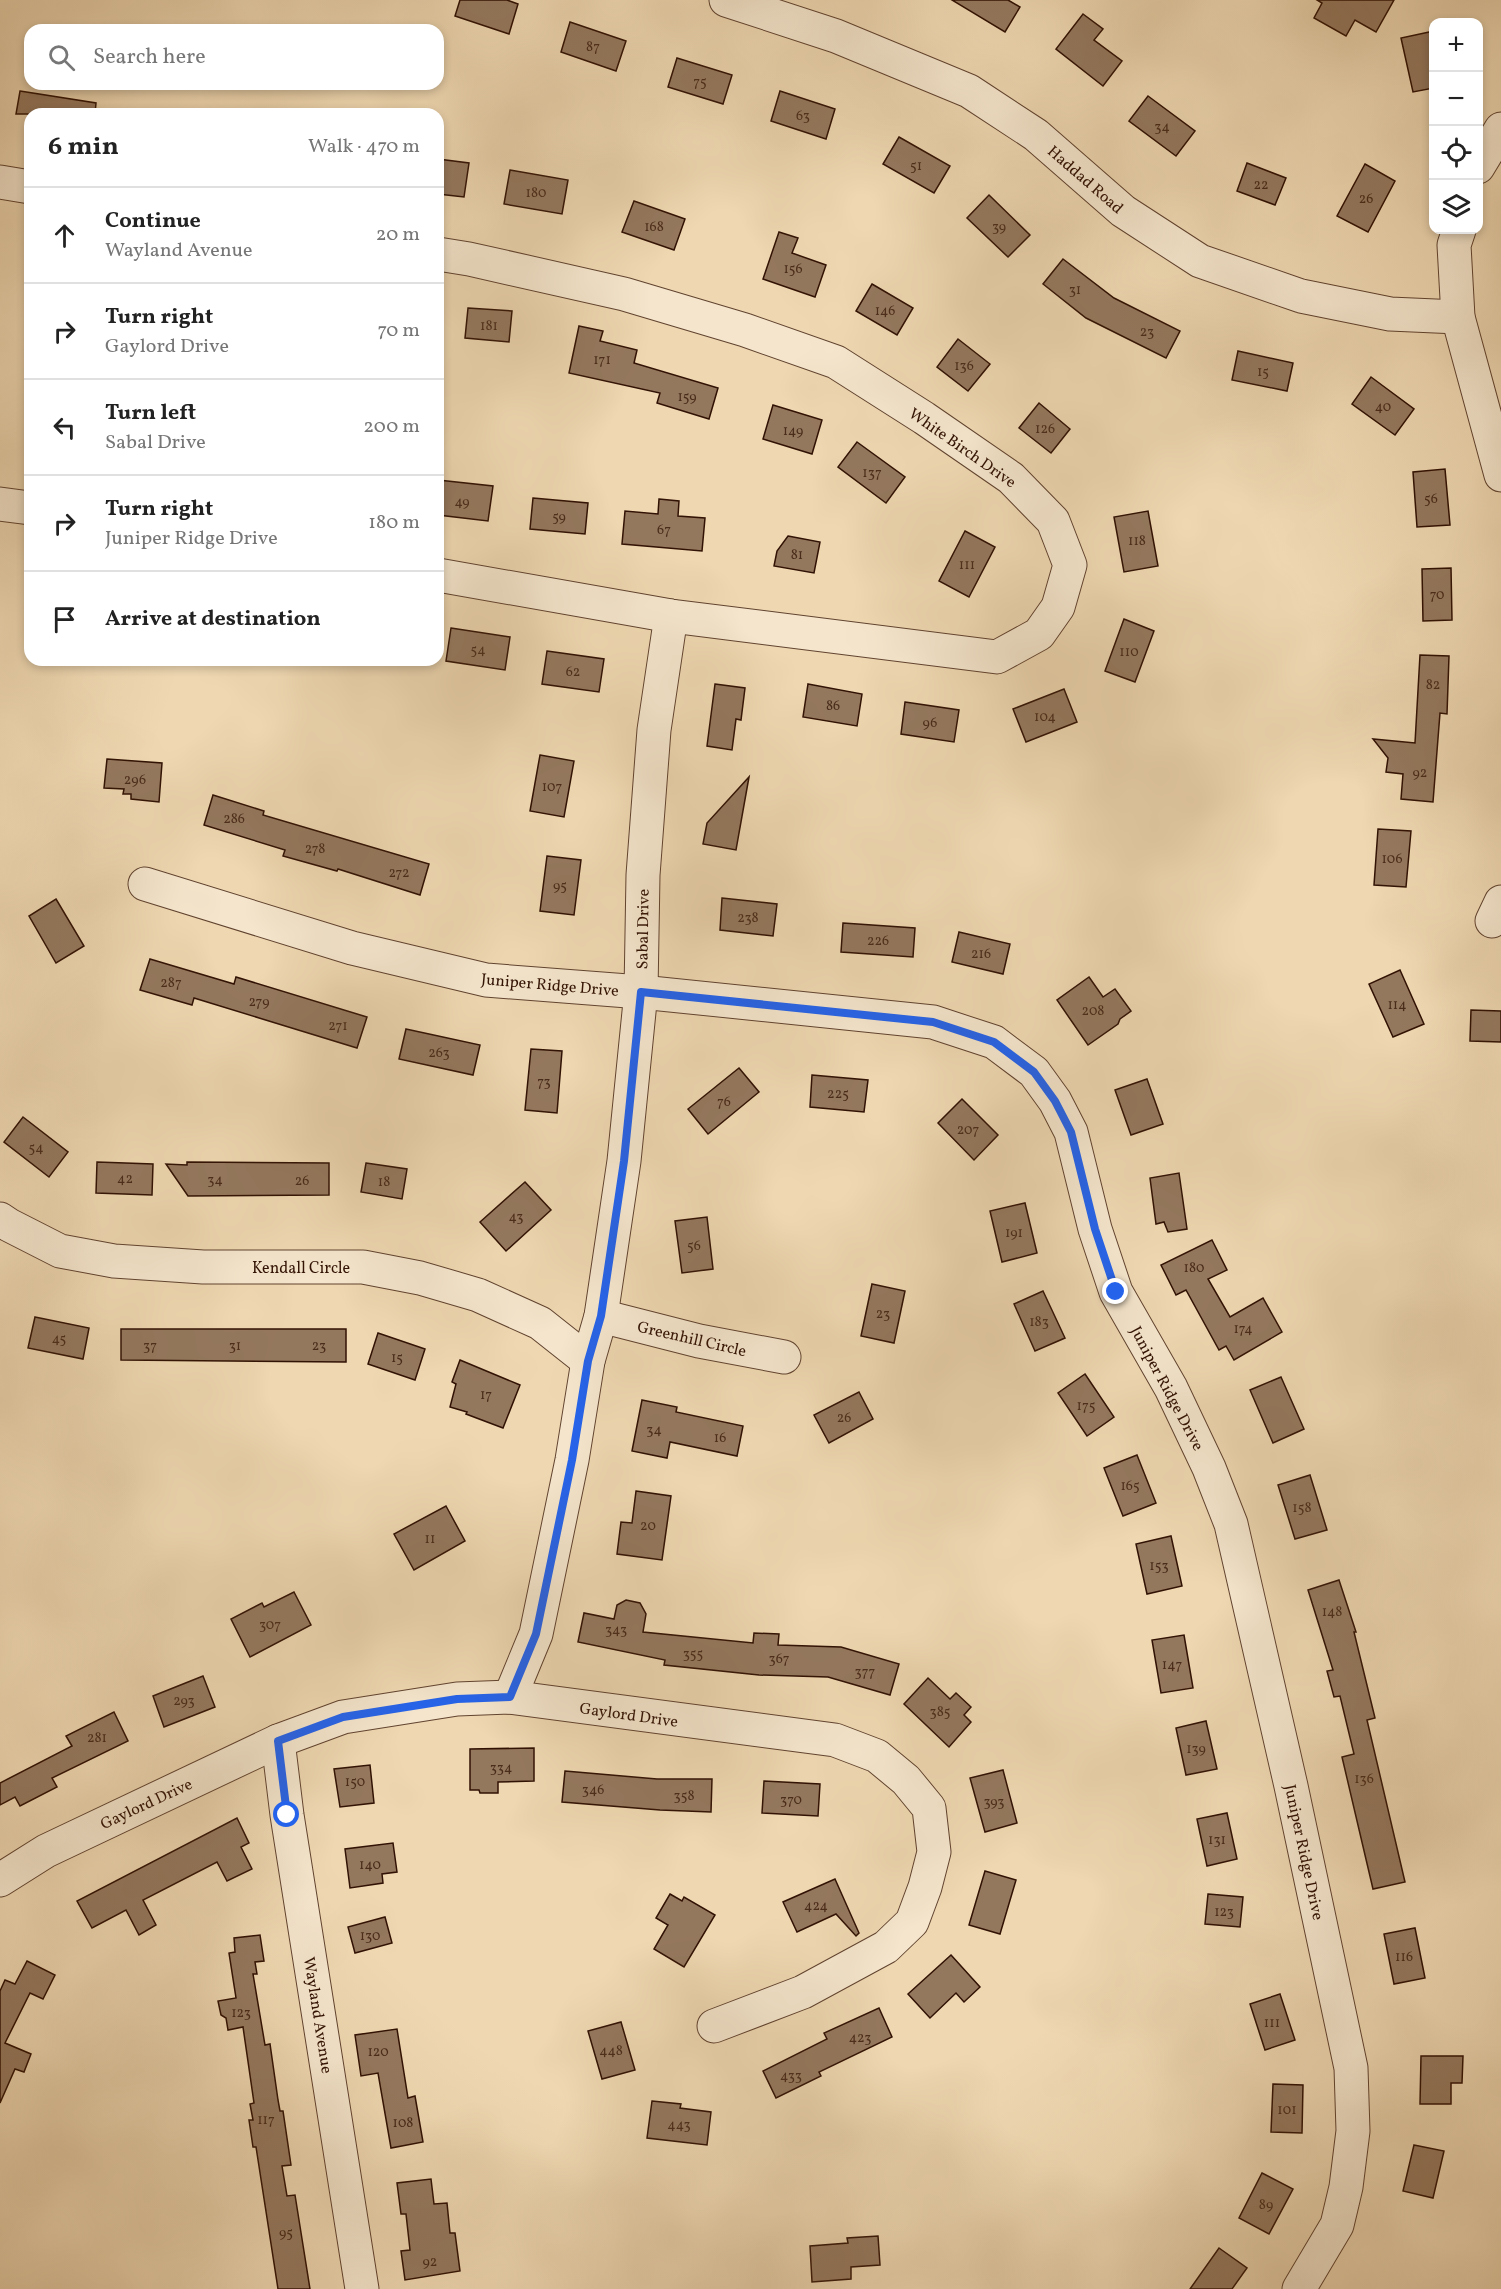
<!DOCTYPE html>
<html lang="en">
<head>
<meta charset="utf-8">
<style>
  body { margin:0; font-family:Vollkorn,serif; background:#f2f2f2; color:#222 }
  .controls { position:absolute; right:18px; top:18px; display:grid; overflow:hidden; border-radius:12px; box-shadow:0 3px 9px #0003 }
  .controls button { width:54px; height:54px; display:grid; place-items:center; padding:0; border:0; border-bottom:2px solid #e0e0e0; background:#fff; color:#222; font:30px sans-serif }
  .stop { position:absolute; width:18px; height:18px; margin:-14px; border:4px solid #2563eb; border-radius:50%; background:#fff }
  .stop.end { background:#2563eb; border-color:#fff; box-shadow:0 2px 6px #0008 }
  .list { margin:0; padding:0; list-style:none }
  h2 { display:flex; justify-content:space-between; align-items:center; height:78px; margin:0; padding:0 24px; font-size:26px }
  h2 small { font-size:20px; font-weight:400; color:#767676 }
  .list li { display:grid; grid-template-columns:39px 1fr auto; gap:18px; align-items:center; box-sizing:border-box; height:96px; padding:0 24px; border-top:2px solid #e0e0e0 }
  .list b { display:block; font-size:22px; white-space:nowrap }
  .list p { margin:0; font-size:20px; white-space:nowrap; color:#767676 }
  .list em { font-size:20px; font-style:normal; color:#767676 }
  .icon { flex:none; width:33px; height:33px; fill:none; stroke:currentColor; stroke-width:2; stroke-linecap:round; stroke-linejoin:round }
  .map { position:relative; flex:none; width:1501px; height:2289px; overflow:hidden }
  .search { position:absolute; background:#fff; box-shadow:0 3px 9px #0003; left:24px; top:24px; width:420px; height:66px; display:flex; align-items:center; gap:15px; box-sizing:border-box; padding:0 21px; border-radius:18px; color:#767676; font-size:22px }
  .panel { position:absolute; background:#fff; box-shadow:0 3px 9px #0003; left:24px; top:108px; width:420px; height:558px; border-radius:18px }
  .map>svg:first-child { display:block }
  .building { fill:#94785e; stroke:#321204; stroke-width:1.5 }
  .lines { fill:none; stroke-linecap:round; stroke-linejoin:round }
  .minor-casing { stroke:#61432f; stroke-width:35 }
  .minor { stroke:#f4e5cc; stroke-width:33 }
  .route { stroke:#2563eb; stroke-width:8 }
  .labels { text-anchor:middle; stroke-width:6; stroke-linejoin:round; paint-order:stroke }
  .number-label { font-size:14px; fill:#4a2c1a }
  .street-label { font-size:16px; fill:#321204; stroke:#f4e5cc }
</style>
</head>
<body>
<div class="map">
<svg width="1501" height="2289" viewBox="0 0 1501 2289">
  <rect width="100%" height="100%" fill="#eed7b1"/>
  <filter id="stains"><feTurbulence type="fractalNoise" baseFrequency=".00333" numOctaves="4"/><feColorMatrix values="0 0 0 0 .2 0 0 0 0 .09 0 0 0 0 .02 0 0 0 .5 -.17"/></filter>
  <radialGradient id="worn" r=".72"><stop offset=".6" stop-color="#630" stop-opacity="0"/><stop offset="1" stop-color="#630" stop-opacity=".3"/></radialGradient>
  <!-- building -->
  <g class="building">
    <polygon points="460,0 507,0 518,4 509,34 455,16"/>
    <polygon points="952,0 1008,0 1020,7 1005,32"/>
    <polygon points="1317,0 1394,0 1376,32 1355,20 1346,36 1314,18 1322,3"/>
    <polygon points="1083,14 1103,29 1094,40 1122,61 1103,86 1056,49"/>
    <polygon points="570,22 626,41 616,71 561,52"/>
    <polygon points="1434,31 1434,88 1413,92 1401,38"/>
    <polygon points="677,58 732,75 723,104 668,87"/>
    <polygon points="20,91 96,103 95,114 16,114"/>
    <polygon points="780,91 835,109 826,139 771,121"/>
    <polygon points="1148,96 1195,131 1176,156 1129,121"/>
    <polygon points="899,137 950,166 934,193 883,164"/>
    <polygon points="438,159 469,163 464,197 438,194"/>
    <polygon points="1247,163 1286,178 1275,205 1237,191"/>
    <polygon points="1365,164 1395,181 1368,232 1337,216"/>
    <polygon points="510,170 568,180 562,214 504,204"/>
    <polygon points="989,195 1030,235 1008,257 967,218"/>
    <polygon points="634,201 685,219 674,250 622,232"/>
    <polygon points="779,232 798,238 792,253 826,265 815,297 763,279"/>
    <polygon points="1063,259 1114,298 1180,331 1166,358 1086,318 1043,284"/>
    <polygon points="872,284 913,308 897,335 856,311"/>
    <polygon points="468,308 512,311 509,342 465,338"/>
    <polygon points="579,326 603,331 600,341 637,350 634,363 718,388 709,419 657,403 660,393 569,373"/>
    <polygon points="958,339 990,364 968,391 937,367"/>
    <polygon points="1238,351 1293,363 1287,391 1232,380"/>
    <polygon points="1371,377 1414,409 1395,435 1352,404"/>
    <polygon points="1039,403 1070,429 1051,453 1019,428"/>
    <polygon points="773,405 822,420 812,454 763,439"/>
    <polygon points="857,442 905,477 886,503 838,467"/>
    <polygon points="1445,469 1450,525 1417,527 1413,472"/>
    <polygon points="438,480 493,486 488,521 438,515"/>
    <polygon points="533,498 588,503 585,534 530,529"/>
    <polygon points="659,499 679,501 678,516 705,518 702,551 622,544 625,511 658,514"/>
    <polygon points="1148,511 1158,566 1124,572 1114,517"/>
    <polygon points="965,531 995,547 969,597 939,581"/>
    <polygon points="788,536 820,542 814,573 774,566 777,551"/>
    <polygon points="1451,568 1452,620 1423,621 1422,569"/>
    <polygon points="1124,619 1154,631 1135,682 1105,671"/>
    <polygon points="451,628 510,637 505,670 446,661"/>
    <polygon points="547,651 604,659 599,692 542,684"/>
    <polygon points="1420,655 1449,656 1447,714 1440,713 1433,802 1401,799 1403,774 1386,772 1388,758 1373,739 1415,743"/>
    <polygon points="715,684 745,688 741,720 736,719 732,750 707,746"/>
    <polygon points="808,684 862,694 857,726 803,717"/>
    <polygon points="1064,689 1077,722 1026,742 1013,709"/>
    <polygon points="905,702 959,710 954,742 901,734"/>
    <polygon points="540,755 574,761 564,817 530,811"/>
    <polygon points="107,759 162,763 159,802 131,799 131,794 123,794 124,789 104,788"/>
    <polygon points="749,777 736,850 703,844 707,823"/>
    <polygon points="213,795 264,811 263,815 429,864 420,895 338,869 337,871 283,856 285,850 204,825"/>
    <polygon points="1378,829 1411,831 1406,887 1374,885"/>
    <polygon points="547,856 581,860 574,915 540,911"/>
    <polygon points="722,898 777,904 773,936 720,930"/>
    <polygon points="56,899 84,946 56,963 29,916"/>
    <polygon points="843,923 915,928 913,957 841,952"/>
    <polygon points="959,932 1010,944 1003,974 952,962"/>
    <polygon points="150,959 234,984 236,977 367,1017 357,1048 194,998 192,1005 140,990"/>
    <polygon points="1400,970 1424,1024 1393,1037 1369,984"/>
    <polygon points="1089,977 1103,997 1115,989 1131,1011 1120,1019 1118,1024 1088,1045 1057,1000"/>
    <polygon points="1471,1010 1501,1011 1501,1042 1470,1041"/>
    <polygon points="406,1029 480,1045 473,1075 399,1059"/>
    <polygon points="531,1049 562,1051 557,1113 525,1110"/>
    <polygon points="739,1068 759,1092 708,1134 688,1109"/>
    <polygon points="812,1075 868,1080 864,1112 810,1107"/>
    <polygon points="1147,1079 1163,1124 1131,1135 1115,1090"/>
    <polygon points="962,1099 998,1135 974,1160 938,1123"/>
    <polygon points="23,1117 68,1152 49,1177 4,1142"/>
    <polygon points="97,1162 153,1164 152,1195 96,1193"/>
    <polygon points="187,1162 329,1163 329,1195 188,1196 166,1164 187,1165"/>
    <polygon points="366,1163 407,1169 402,1199 361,1192"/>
    <polygon points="1179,1173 1187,1229 1168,1232 1164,1222 1156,1224 1150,1178"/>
    <polygon points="525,1182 551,1210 506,1251 480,1222"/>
    <polygon points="1025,1203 1037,1253 1002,1262 990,1211"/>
    <polygon points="707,1217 713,1269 682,1273 675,1221"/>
    <polygon points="1212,1240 1227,1270 1208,1279 1230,1317 1263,1298 1282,1332 1234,1360 1226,1346 1219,1350 1186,1290 1176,1295 1161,1265"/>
    <polygon points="872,1284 905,1291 894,1343 861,1336"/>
    <polygon points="1043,1291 1065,1338 1035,1351 1014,1304"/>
    <polygon points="35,1317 89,1328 83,1359 28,1348"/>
    <polygon points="121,1329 346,1329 346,1362 121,1360"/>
    <polygon points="378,1333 425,1349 415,1380 368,1364"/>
    <polygon points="460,1360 520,1385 503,1428 466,1414 467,1412 450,1407 456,1384 452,1382"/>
    <polygon points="1085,1374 1114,1417 1087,1436 1058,1393"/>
    <polygon points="1281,1377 1304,1429 1273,1443 1250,1390"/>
    <polygon points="859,1392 873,1419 829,1443 814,1415"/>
    <polygon points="642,1400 677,1407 676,1412 743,1426 737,1456 670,1442 667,1458 632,1451"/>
    <polygon points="1137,1455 1156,1503 1123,1516 1104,1468"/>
    <polygon points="1310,1475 1327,1530 1295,1539 1278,1485"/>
    <polygon points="636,1491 671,1496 662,1560 617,1554 621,1522 632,1523"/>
    <polygon points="446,1506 465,1541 414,1570 394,1534"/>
    <polygon points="1171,1536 1182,1586 1147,1594 1136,1544"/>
    <polygon points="1339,1580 1356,1632 1354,1632 1375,1718 1367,1720 1405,1882 1373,1889 1342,1757 1354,1754 1340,1696 1334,1697 1327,1671 1333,1670 1308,1590"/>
    <polygon points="294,1592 311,1625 250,1657 231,1619 262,1603 264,1607"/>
    <polygon points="626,1600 640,1603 646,1614 643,1632 753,1643 754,1633 779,1634 778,1645 841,1647 899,1664 890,1695 828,1677 759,1675 664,1665 665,1660 578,1642 584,1613 614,1619 617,1605"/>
    <polygon points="1184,1635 1193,1688 1161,1693 1152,1640"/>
    <polygon points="203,1676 215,1707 164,1727 153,1696"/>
    <polygon points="928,1678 950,1699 956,1693 971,1707 964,1715 971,1722 949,1747 904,1704"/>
    <polygon points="114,1712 128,1741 52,1778 57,1787 20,1806 15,1797 0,1805 0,1783 72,1746 66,1736"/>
    <polygon points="1206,1721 1217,1769 1186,1775 1176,1728"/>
    <polygon points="534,1748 534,1781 498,1782 498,1793 480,1793 479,1790 470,1790 470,1749"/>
    <polygon points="370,1765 374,1803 340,1807 334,1769"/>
    <polygon points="1003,1770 1017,1823 985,1832 970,1778"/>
    <polygon points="565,1771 657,1779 712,1779 711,1812 660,1810 562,1802"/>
    <polygon points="764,1781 820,1784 818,1816 762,1813"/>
    <polygon points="1227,1813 1237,1859 1207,1866 1197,1819"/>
    <polygon points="237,1818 249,1843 241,1847 252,1869 227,1881 217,1862 143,1900 156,1925 139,1935 126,1910 92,1928 77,1901"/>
    <polygon points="393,1843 397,1872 382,1874 383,1883 350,1888 345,1849"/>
    <polygon points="985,1871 1016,1880 1000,1934 969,1925"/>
    <polygon points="835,1879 859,1933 856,1936 836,1914 797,1932 783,1902"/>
    <polygon points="670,1894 682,1901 684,1897 715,1915 684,1967 654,1949 668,1925 656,1918"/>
    <polygon points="1208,1894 1243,1897 1240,1927 1205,1924"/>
    <polygon points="385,1917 392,1943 355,1953 348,1927"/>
    <polygon points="1415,1928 1425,1978 1394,1984 1384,1934"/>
    <polygon points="260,1935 264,1961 255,1962 257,1974 253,1974 265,2045 270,2044 278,2100 280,2111 283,2111 291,2165 282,2166 287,2196 295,2195 310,2289 278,2289 256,2147 253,2147 249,2120 253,2120 250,2104 254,2103 243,2027 228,2030 226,2018 221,2015 218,2001 236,1998 229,1953 235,1952 234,1938"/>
    <polygon points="951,1955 980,1987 964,2002 956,1993 930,2018 908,1994"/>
    <polygon points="27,1961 55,1975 43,1999 30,1993 5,2043 31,2054 24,2072 15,2069 0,2103 0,1991 5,1980 15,1984"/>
    <polygon points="1280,1994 1295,2040 1265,2050 1250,2004"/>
    <polygon points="879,2008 892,2037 819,2072 821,2076 776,2098 763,2071 827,2039 824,2033"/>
    <polygon points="621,2022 635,2070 602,2079 588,2031"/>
    <polygon points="397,2029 408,2098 415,2096 423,2142 391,2148 378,2073 361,2076 355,2035"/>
    <polygon points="1421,2056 1463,2056 1462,2083 1451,2083 1451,2104 1420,2104"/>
    <polygon points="1273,2084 1303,2085 1302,2133 1271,2132"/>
    <polygon points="652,2101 681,2104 680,2108 711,2112 707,2145 647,2138"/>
    <polygon points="1414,2145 1444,2151 1433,2198 1403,2191"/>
    <polygon points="1262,2173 1293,2189 1269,2234 1239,2218"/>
    <polygon points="431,2179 434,2204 447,2203 450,2233 455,2233 460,2271 405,2280 401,2251 410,2250 406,2214 401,2214 397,2183"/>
    <polygon points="878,2236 880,2265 851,2267 851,2279 812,2282 810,2246 848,2243 847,2238"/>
    <polygon points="1219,2248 1247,2268 1232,2289 1190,2289"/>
  </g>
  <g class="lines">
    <!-- minor casing -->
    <g class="minor-casing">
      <g id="minor">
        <polyline points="726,0 836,36 969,91 1036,135 1123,211 1200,261 1301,296 1390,314 1458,317"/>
        <polyline points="1478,167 1501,129"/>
        <polyline points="0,182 30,187"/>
        <polyline points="1459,230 1454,245 1458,317 1501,475"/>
        <polyline points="438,254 469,259 624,294 745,330 836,362 924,418 1011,478 1053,521 1070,565 1058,607 1039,634 997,657 671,616 438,575"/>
        <polyline points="0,504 30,508"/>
        <polyline points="145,884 352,948 486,980 641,992 933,1022 994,1042 1034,1072 1055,1101 1071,1132 1095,1229 1116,1292 1171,1388 1209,1468 1231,1524 1291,1786 1351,2068 1353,2131 1346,2187 1337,2225 1299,2289"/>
        <polyline points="1492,921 1501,902"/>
        <polyline points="0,1219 9,1225 60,1251 114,1261 203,1267 363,1267 420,1278 478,1295 540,1323 588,1361"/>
        <polyline points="601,1316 699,1341 784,1357"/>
        <polyline points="510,1697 536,1634 572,1460 588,1361 601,1316 624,1161 641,992 643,875 654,730 671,616"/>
        <polyline points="278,1741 287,1815 362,2289"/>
        <polyline points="0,1880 46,1851 278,1741 343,1717 457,1699 510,1697 835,1740 877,1756 906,1780 929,1808 934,1852 925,1887 912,1922 886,1947 803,1992 714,2026"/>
      </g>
    </g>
    <!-- minor -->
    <use href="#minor" class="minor"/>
  </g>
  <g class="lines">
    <!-- route -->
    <polyline class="route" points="287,1815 278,1741 343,1717 457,1699 510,1697 536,1634 572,1460 588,1361 601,1316 624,1161 641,992 933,1022 994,1042 1034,1072 1055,1101 1071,1132 1095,1229 1116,1292"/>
  </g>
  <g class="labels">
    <!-- number labels -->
    <g class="number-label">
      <text x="593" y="51">87</text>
      <text x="700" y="86">75</text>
      <text x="803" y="120">63</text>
      <text x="1162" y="131">34</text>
      <text x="916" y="170">51</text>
      <text x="1261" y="189">22</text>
      <text x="536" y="197">180</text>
      <text x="1366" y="203">26</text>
      <text x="654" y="231">168</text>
      <text x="999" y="231">39</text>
      <text x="793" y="273">156</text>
      <text x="1075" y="294">31</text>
      <text x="885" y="315">146</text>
      <text x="489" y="330">181</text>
      <text x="1147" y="336">23</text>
      <text x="602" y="364">171</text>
      <text x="964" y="370">136</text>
      <text x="1263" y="376">15</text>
      <text x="687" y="401">159</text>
      <text x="1383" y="411">40</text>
      <text x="1045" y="433">126</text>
      <text x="793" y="435">149</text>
      <text x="872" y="477">137</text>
      <text x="1431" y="503">56</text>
      <text x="462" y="506">49</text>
      <text x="559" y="521">59</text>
      <text x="664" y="534">67</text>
      <text x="1137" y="545">118</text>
      <text x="797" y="559">81</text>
      <text x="967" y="569">111</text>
      <text x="1437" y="599">70</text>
      <text x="478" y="654">54</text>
      <text x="1129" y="656">110</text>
      <text x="573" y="676">62</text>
      <text x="1433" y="689">82</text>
      <text x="833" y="710">86</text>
      <text x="1045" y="721">104</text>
      <text x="930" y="727">96</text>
      <text x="1420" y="777">92</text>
      <text x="135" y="784">296</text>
      <text x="552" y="791">107</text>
      <text x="234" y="823">286</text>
      <text x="315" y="853">278</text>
      <text x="1392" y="863">106</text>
      <text x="399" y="877">272</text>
      <text x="560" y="890">95</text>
      <text x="748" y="922">238</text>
      <text x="878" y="945">226</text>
      <text x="981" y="958">216</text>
      <text x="171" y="987">287</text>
      <text x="259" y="1006">279</text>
      <text x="1397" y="1009">114</text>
      <text x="1093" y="1015">208</text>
      <text x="338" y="1030">271</text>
      <text x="439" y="1057">263</text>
      <text x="544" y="1086">73</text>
      <text x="838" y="1098">225</text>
      <text x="724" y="1106">76</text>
      <text x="968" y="1134">207</text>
      <text x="36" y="1152">54</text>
      <text x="125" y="1183">42</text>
      <text x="215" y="1184">34</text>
      <text x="302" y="1185">26</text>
      <text x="384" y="1186">18</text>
      <text x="516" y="1221">43</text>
      <text x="1014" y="1237">191</text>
      <text x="694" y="1250">56</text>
      <text x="1194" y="1272">180</text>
      <text x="883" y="1318">23</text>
      <text x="1039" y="1326">183</text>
      <text x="1243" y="1333">174</text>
      <text x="59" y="1343">45</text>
      <text x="150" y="1350">37</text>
      <text x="235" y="1350">31</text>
      <text x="319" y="1350">23</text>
      <text x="397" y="1362">15</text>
      <text x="486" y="1399">17</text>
      <text x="1086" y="1410">175</text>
      <text x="844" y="1422">26</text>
      <text x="654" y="1434">34</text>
      <text x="720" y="1442">16</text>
      <text x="1130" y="1490">165</text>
      <text x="1302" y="1512">158</text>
      <text x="648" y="1530">20</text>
      <text x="430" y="1543">11</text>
      <text x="1159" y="1570">153</text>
      <text x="1332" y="1616">148</text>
      <text x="270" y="1629">307</text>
      <text x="616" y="1634">343</text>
      <text x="693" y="1658">355</text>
      <text x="779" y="1663">367</text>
      <text x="1172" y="1669">147</text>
      <text x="865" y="1676">377</text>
      <text x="184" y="1705">293</text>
      <text x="940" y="1716">385</text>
      <text x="97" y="1742">281</text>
      <text x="1196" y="1753">139</text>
      <text x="501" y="1772">334</text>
      <text x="1364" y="1783">136</text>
      <text x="355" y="1786">150</text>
      <text x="593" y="1794">346</text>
      <text x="684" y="1800">358</text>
      <text x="791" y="1804">370</text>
      <text x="994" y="1806">393</text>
      <text x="1217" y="1844">131</text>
      <text x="370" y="1869">140</text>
      <text x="816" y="1910">424</text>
      <text x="1224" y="1916">123</text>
      <text x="370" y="1940">130</text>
      <text x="1404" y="1961">116</text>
      <text x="241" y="2017">123</text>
      <text x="1272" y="2027">111</text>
      <text x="860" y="2042">423</text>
      <text x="611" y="2055">448</text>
      <text x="378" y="2056">120</text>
      <text x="791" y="2080">433</text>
      <text x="1287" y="2114">101</text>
      <text x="266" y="2124">117</text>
      <text x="403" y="2127">108</text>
      <text x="679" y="2129">443</text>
      <text x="1266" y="2209">89</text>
      <text x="286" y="2237">95</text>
      <text x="430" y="2266">92</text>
    </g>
    <!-- street labels -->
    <g class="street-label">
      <text transform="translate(1086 179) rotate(41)" y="6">Haddad Road</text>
      <text transform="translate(963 447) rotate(35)" y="6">White Birch Drive</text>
      <text transform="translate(642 929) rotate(-89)" y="6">Sabal Drive</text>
      <text transform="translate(550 984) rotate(5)" y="6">Juniper Ridge Drive</text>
      <text x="301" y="1273">Kendall Circle</text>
      <text transform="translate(692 1338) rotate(13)" y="6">Greenhill Circle</text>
      <text transform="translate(1168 1388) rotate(62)" y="6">Juniper Ridge Drive</text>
      <text transform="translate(629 1714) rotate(8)" y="6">Gaylord Drive</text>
      <text transform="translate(146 1803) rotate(-25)" y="6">Gaylord Drive</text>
      <text transform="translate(1305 1852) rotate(78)" y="6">Juniper Ridge Drive</text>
      <text transform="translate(319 2015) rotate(81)" y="6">Wayland Avenue</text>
    </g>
  </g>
  <rect width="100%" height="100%" filter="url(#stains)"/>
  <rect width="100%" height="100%" fill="url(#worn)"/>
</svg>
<div class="controls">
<button>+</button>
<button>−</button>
<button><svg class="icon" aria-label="locate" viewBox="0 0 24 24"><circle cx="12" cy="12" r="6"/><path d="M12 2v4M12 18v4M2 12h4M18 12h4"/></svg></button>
<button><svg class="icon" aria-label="layers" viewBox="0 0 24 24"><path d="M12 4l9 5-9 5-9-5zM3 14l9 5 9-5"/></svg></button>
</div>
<div class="stop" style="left:287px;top:1815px"></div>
<div class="stop end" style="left:1116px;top:1292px"></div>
<div class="search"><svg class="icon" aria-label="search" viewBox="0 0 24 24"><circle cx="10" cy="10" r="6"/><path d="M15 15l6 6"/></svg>Search here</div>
<section class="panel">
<h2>6 min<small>Walk · 470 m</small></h2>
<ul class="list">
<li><svg class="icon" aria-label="ahead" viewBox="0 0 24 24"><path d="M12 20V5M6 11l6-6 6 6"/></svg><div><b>Continue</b><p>Wayland Avenue</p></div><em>20 m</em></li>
<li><svg class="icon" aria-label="right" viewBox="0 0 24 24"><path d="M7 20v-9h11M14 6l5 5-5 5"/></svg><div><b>Turn right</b><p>Gaylord Drive</p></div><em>70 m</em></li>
<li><svg class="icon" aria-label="left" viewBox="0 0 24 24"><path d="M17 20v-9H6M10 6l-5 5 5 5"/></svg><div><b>Turn left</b><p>Sabal Drive</p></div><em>200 m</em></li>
<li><svg class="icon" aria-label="right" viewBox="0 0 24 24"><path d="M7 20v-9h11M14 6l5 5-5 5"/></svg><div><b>Turn right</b><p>Juniper Ridge Drive</p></div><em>180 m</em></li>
<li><svg class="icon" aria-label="arrive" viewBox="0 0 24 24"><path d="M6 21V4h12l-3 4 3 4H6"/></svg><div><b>Arrive at destination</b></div></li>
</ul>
</section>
</div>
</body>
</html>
